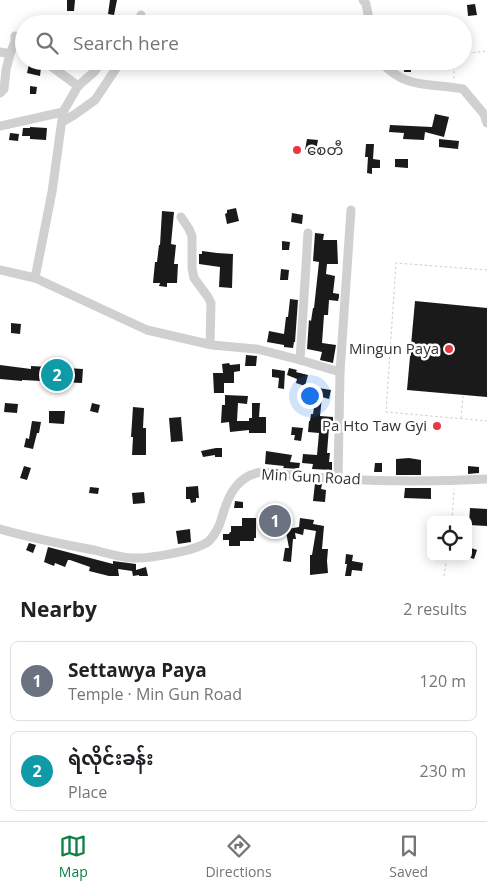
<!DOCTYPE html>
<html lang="en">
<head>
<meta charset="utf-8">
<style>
  body { margin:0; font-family:"Open Sans","Noto Sans Myanmar",sans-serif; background:#f2f2f2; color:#202124 }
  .controls { position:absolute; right:15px; bottom:15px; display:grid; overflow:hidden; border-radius:8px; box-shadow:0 2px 12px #0003 }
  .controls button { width:45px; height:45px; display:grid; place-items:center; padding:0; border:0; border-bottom:1px solid #e0e0e0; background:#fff; color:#202124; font:25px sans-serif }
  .you { position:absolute; left:309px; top:395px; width:18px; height:18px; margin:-12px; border:4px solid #fff; border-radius:50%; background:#1a73e8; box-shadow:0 0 0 8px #1a73e833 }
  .badge { display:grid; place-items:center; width:32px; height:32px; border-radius:50%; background:#0b8043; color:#fff; font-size:16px; font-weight:700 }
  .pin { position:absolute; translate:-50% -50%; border:2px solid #fff; box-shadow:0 1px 5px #0006 }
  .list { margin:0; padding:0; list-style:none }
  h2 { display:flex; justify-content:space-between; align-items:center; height:65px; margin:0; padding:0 20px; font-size:21px }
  h2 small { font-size:16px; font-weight:400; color:#757577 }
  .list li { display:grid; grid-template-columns:32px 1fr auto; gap:15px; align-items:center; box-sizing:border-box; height:80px; margin:0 10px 10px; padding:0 10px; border:1px solid #e0e0e0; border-radius:8px }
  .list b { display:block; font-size:19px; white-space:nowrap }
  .list p { margin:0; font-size:16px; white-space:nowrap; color:#757577 }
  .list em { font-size:16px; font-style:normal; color:#757577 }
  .icon { flex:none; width:28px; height:28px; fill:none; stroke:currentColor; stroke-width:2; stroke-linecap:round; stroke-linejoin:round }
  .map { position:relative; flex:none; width:487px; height:576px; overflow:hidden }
  .search { position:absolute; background:#fff; box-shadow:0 2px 12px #0003; left:15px; right:15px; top:15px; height:55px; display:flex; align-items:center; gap:12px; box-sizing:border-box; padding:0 18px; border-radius:28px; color:#757577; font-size:19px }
  .sheet { height:245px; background:#fff }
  nav { display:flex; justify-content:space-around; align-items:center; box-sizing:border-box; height:70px; border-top:1px solid #e0e0e0; background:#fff; font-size:14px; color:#757577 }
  nav a { display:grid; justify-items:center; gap:2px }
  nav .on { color:#0b8043 }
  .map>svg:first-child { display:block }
  .building { fill:#1a1a1a }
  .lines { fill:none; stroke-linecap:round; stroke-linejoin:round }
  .path { stroke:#cdcdcd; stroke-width:1; stroke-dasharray:2.5 2.5; stroke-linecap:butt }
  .minor { stroke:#d0d0d0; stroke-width:9 }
  .poi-dot { fill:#e63946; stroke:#fff; stroke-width:2 }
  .labels { text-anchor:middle; stroke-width:5; stroke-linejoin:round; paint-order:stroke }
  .poi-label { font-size:15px; fill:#333; stroke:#fff; text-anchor:end }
  .street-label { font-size:15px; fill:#333; stroke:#fff }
</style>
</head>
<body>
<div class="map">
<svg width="487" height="576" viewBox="0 0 487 576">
  <rect width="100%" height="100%" fill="#fff"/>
  <!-- building -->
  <g class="building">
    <polygon points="67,0 75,0 74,11 67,11"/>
    <polygon points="110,0 117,0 114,15 108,14"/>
    <polygon points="475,4 477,15 468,16 467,5"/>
    <rect x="174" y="16" width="14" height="8"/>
    <polygon points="405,61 410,61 411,72 404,72"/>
    <polygon points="29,64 41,67 40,76 27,73"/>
    <polygon points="30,86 37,87 36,94 30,94"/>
    <polygon points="435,114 449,117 444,137 425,132 424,140 403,139 404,133 389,132 390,125 432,127"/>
    <polygon points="30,127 47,128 46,140 30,139 30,136 22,136 23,128 30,128"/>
    <polygon points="10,133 19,134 18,141 9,140"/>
    <polygon points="307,139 318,140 316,151 305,150"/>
    <polygon points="439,139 459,141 458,149 439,147"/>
    <polygon points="366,144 374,144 373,159 380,160 380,168 372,168 372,174 367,173 368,157 365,157"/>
    <polygon points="395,159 408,159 408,168 395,167"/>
    <polygon points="236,208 239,221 227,224 225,214 227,213 227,210"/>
    <polygon points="162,211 174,212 171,244 176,245 174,264 178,264 177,283 167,283 167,287 159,286 160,283 153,283 155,262 157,262 159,245 160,245"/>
    <polygon points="292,213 303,215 302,224 291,222"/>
    <polygon points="315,233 324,234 323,240 337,240 338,264 327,264 326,274 335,276 333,293 339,294 339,297 338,301 329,300 328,315 324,315 322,343 336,345 333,363 320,360 322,352 307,349 309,320 311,321 313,308 314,308 319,262 313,261"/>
    <polygon points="282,241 290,242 289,250 282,250"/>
    <polygon points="202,251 217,253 233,254 232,288 219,287 220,267 199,264 199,254 202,254"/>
    <polygon points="281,269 289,270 288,280 280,280"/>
    <polygon points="290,299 298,300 295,342 294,342 293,348 284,347 284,345 267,342 269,331 284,334 286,317 288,317"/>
    <polygon points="415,301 487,308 487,397 407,390"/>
    <polygon points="11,323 21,324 20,334 11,333"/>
    <polygon points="246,355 257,356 256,366 245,366"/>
    <polygon points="229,363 230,365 240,364 240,371 234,372 234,383 224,383 224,393 214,393 213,373 223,373 222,364"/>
    <polygon points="0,365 31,369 31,366 83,369 82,383 22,380 22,381 0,379"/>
    <polygon points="289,368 297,370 296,372 308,375 305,386 296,383 297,379 287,375"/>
    <polygon points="272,369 285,371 284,389 278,388 279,378 272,377"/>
    <polygon points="312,387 331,390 329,399 322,397 320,416 333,417 333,428 329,427 327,453 330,453 329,462 332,462 332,470 312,469 313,464 302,463 303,454 317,455 319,433 308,432 309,421 310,421 311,414 313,414 316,394 311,393"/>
    <polygon points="225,395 248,396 247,404 238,403 237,421 249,421 249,418 252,418 252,403 260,403 259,417 266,417 266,433 249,433 249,430 230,432 229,422 221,423 222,405 225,405"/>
    <polygon points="5,403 18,404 17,413 4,412"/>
    <polygon points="92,403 100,405 98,413 90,411"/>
    <polygon points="133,407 144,408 143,428 146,428 146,455 132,455 133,437 131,437"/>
    <polygon points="49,411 65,411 64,424 49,423"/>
    <polygon points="181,417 183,441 171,442 169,418"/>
    <polygon points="32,421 41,422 39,433 37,433 33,449 24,447 26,438 29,439"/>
    <polygon points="292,427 303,428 301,441 294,440 295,435 291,435"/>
    <polygon points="216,448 222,448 222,457 215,457 215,455 203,457 201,451"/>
    <polygon points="266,451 292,455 290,462 300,463 299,469 283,468 284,466 265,464"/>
    <polygon points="409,458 421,460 421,475 396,475 396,459"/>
    <polygon points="375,463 382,463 382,472 374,472"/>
    <polygon points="24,466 31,468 27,480 20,478"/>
    <polygon points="468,466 479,467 479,473 468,474"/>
    <polygon points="315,483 322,484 321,489 326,490 325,502 313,501"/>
    <polygon points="198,486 199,498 196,498 196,502 191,503 190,499 186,499 186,487"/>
    <polygon points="90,487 99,488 98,494 89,493"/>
    <polygon points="405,488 431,488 431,499 404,498"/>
    <polygon points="144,492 145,503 133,504 132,493"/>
    <polygon points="235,501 243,502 243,508 234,508"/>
    <polygon points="470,508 487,509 487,526 469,525"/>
    <polygon points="242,518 256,518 256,538 254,538 254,541 240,541 240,546 229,546 229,540 223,540 223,534 229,534 230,532 231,532 231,526 242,526"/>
    <polygon points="300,518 314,520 313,524 324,526 322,549 328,549 327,561 328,573 310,575 310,555 312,555 316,531 304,529 303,535 295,533 296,539 293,539 291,562 283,561 285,548 289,548 286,532 282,532 282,530 299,527"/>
    <polygon points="190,529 191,542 178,544 176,531"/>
    <polygon points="29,543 36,545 33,553 26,550"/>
    <polygon points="48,547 113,564 113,561 136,564 136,570 146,567 148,576 139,576 139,575 133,576 132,571 118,569 119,576 109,576 89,571 90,567 70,560 68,560 65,567 55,563 54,566 44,562"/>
    <polygon points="468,547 477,550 474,559 468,557"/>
    <polygon points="346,554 353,555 352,561 363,563 362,571 352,570 351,576 345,576 347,564 345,564"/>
  </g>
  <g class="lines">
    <!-- path -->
    <g class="path">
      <polyline points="463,54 487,51"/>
      <polyline points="454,61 454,79"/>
      <polyline points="487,270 396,263 386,412 487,421"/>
      <polyline points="461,418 463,396"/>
      <polyline points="452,520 454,489"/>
      <polyline points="444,576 447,557"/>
    </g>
    <!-- minor -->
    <g class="minor">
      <polyline points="363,0 366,4 370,24"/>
      <polyline points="97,22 98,24"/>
      <polyline points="139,24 141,15"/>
      <polyline points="0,52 10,54 15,42 15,36"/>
      <polyline points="44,61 78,86"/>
      <polyline points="103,61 94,72 78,86 63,112 52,192 35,278 147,330 212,345 257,349 300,360 340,372"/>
      <path d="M380,61C407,91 429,82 463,89L484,114L487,123"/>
      <polyline points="0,93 4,89 6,70 10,54"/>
      <polyline points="62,122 74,115 95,100 121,61"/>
      <polyline points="0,126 63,112"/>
      <polyline points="181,217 189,229 192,236 192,268 194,278 208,297 211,303 210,344"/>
      <polyline points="0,270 35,278"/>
      <polyline points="300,360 308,233"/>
      <polyline points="338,479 340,372 351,210"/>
      <path d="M0,529C31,538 62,544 94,550C106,553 119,557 131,558C148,559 197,551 209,541C217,533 220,524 223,514C229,493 239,475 262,472C336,481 412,483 487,479"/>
    </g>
  </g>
  <!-- markers -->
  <g class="poi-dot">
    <circle cx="297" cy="150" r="5"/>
    <circle cx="449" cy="349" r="5"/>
    <circle cx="437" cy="426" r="5"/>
  </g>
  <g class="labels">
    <!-- poi labels -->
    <g class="poi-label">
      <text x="307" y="155" text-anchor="start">စေတီ</text>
      <text x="439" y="354">Mingun Paya</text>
      <text x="427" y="431">Pa Hto Taw Gyi</text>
    </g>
    <!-- street labels -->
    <g class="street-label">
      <text transform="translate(311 477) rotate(3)" y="5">Min Gun Road</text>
    </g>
  </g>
</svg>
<div class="controls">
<button><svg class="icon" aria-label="locate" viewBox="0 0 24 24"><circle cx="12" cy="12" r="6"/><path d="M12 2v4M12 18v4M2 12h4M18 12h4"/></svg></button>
</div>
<div class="you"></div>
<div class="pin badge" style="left:275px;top:521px;background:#6b7280">1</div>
<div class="pin badge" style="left:57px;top:375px;background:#0f9aa8">2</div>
<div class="search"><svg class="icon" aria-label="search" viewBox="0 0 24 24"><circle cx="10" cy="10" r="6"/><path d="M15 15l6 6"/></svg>Search here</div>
</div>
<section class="sheet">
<h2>Nearby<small>2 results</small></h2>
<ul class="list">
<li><span class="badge" style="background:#6b7280">1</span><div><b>Settawya Paya</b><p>Temple · Min Gun Road</p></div><em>120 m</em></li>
<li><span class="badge" style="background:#0f9aa8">2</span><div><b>ရဲလိုင်းခန်း</b><p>Place</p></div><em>230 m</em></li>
</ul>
</section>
<nav>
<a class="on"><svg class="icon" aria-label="map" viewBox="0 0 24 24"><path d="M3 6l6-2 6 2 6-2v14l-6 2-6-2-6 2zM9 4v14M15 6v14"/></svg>Map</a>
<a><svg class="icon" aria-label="directions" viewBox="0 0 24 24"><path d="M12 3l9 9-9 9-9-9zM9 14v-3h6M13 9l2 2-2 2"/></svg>Directions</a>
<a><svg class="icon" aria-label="saved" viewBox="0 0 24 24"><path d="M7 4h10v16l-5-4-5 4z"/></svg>Saved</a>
</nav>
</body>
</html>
